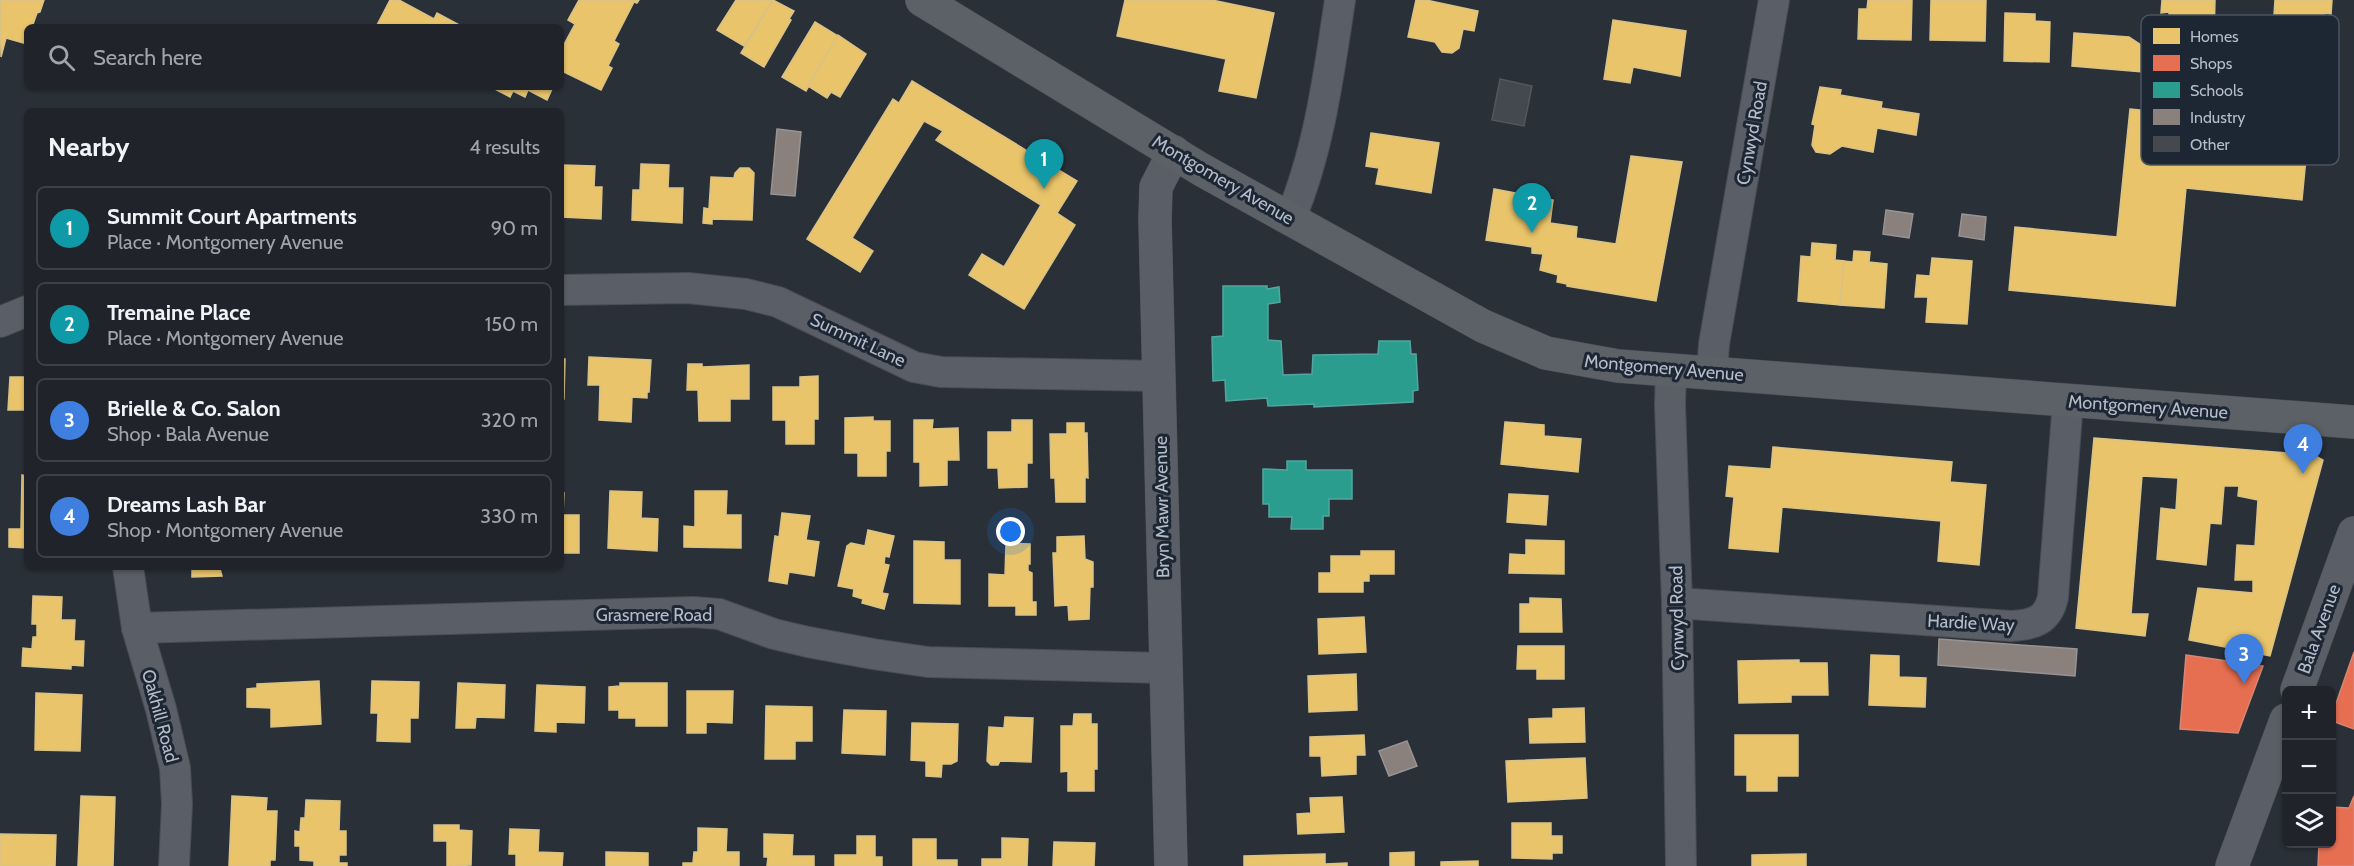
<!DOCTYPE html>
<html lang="en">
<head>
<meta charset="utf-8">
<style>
  body { margin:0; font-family:Cabin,sans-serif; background:#282c32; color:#f1f3f6 }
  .controls { position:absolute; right:18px; bottom:18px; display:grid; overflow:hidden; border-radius:9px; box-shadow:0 2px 4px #0004 }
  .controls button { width:54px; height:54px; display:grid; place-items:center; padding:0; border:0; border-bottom:2px solid #3d4147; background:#20242a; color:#f1f3f6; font:30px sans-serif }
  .you { position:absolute; left:1011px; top:532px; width:21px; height:21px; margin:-15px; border:4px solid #fff; border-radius:50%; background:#1a73e8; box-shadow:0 0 0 9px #1a73e833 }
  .badge { display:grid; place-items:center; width:39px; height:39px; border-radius:50%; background:#db2777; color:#fff; font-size:20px; font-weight:700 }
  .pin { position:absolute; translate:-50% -50px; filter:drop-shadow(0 2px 3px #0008) }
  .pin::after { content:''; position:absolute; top:32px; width:21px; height:18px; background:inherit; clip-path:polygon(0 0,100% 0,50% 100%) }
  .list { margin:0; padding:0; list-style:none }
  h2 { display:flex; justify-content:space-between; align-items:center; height:78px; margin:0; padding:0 24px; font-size:26px }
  h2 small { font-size:20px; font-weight:400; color:#a2a4a8 }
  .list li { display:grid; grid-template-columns:39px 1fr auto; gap:18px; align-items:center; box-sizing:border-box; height:84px; margin:0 12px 12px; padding:0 12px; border:2px solid #3d4147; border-radius:9px }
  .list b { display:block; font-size:22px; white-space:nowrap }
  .list p { margin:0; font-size:20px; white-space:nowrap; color:#a2a4a8 }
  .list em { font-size:20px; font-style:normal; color:#a2a4a8 }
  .icon { flex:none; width:33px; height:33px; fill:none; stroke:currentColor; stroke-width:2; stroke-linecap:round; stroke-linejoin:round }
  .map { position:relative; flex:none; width:2354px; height:866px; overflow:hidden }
  .search { position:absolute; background:#20242a; box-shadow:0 2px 4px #0004; left:24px; top:24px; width:540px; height:66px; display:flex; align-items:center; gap:15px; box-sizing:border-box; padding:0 21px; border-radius:9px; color:#a2a4a8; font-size:22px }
  .panel { position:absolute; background:#20242a; box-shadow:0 2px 4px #0004; left:24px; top:108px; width:540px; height:462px; border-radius:9px }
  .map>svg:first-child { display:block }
  .homes { fill:#e9c46a; stroke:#d9c286; stroke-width:1.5 }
  .shops { fill:#e76f51; stroke:#d88675; stroke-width:1.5 }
  .schools { fill:#2a9d8f; stroke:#53a6a0; stroke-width:1.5 }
  .industry { fill:#8a817c; stroke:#979393; stroke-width:1.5 }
  .building { fill:#444950; stroke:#52575f; stroke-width:1.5 }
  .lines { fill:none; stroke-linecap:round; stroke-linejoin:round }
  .minor-casing { stroke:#484c53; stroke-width:32 }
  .tertiary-casing { stroke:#484c53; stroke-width:34 }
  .primary-casing { stroke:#484c55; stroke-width:34 }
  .minor { stroke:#5a5e66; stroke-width:30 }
  .tertiary { stroke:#5a5e66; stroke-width:33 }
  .primary { stroke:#5c6168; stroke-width:33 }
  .labels { text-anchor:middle; stroke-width:6; stroke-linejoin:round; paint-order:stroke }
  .street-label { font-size:18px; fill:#b4bcc9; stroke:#1d2633 }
  .key { fill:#1d2633; stroke:#4a5360; stroke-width:1.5 }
  .key-label { font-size:16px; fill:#b4bcc9 }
</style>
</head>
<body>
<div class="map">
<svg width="2354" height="866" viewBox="0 0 2354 866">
  <rect width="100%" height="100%" fill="#2a3038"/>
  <!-- homes -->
  <g class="homes">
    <polygon points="0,0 44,0 40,12 37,13 32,27 27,27 27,44 6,38 1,57"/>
    <polygon points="390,0 399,0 434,19 437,13 463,27 376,27"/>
    <polygon points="579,0 639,0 637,3 634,2 614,41 619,44 608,66 612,68 601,90 562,71 561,73 561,50 575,24 568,20"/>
    <polygon points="736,0 773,0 744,46 717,30"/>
    <polygon points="773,0 794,11 789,19 791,20 764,67 741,53"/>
    <polygon points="1125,0 1212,0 1274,13 1256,98 1219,91 1226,59 1117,36"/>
    <polygon points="1416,0 1426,0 1478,11 1474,31 1463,29 1459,48 1452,53 1442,52 1435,42 1408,37"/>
    <polygon points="1868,0 1912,0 1911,40 1858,39 1859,9 1867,9"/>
    <polygon points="1931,0 1986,0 1985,41 1930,40"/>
    <polygon points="2162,0 2215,0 2214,36 2169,35 2169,12 2161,13"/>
    <polygon points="2275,0 2332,0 2331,14 2325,13 2323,35 2273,30"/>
    <polygon points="2005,13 2035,14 2035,21 2050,22 2049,62 2004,61"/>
    <polygon points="1613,20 1686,31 1680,76 1633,67 1630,83 1604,79"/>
    <polygon points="815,22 838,36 806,91 782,77"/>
    <polygon points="2074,33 2129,37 2156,55 2155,73 2072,66"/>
    <polygon points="838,35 866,54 840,97 831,92 827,98 808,86"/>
    <polygon points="912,81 1077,181 1057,213 1075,225 1024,309 969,275 982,254 1004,267 1041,205 936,140 943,131 924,121 852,238 873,251 860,272 807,239 893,99 899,103"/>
    <polygon points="491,87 553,87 547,100 528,90 525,97 513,91 510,97"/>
    <polygon points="1820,87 1841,90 1840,95 1882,102 1881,108 1919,114 1916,135 1877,128 1873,152 1842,146 1830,154 1816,152 1812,145 1815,125 1812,124"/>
    <polygon points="2130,109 2309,127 2302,200 2186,188 2175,306 2009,290 2015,227 2117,237"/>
    <polygon points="1371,133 1439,143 1431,193 1376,184 1379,168 1366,166"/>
    <polygon points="1631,156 1682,162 1656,301 1567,286 1567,284 1557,282 1558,275 1540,270 1543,254 1532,253 1532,247 1486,240 1494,189 1553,200 1550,223 1577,227 1576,238 1616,244"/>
    <polygon points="641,164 669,165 668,188 683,188 682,223 632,220 633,190 640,190"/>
    <polygon points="561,165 595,166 594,187 602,187 601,219 561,217"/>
    <polygon points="740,168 749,168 754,173 752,220 712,219 712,224 703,223 704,208 709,209 711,177 734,178 735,173"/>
    <polygon points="1812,243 1836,245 1835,260 1844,261 1840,305 1798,301 1801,256 1811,257"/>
    <polygon points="1854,251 1870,252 1869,262 1887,264 1884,308 1840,305 1844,261 1853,262"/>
    <polygon points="1932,258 1972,261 1967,324 1926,322 1928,297 1915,297 1917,275 1930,276"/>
    <polygon points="589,357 651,360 649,392 647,392 647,398 632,397 631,422 599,420 600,385 588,385"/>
    <polygon points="561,359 565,359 564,399 561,399"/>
    <polygon points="688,364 702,364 702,367 749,365 749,399 730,399 730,421 699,421 698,390 687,390"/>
    <polygon points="818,376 818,419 814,419 814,444 786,444 786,420 773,420 773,387 800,387 800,377"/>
    <polygon points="10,377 27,377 27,410 8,410"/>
    <polygon points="873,417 873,421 890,421 890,451 886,451 886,476 858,476 858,453 845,453 845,418"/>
    <polygon points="914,420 933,420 932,429 958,428 959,460 947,460 947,485 920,486 920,462 914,462"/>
    <polygon points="1012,420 1032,420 1032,463 1027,463 1027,487 999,488 998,468 988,468 988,432 1012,432"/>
    <polygon points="1505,422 1544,425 1544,436 1581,439 1578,472 1501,464"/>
    <polygon points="1067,423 1084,423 1084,433 1087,433 1088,478 1085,477 1085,502 1056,502 1055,478 1051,478 1050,434 1067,434"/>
    <polygon points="2094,438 2314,455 2323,460 2270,656 2189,640 2198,588 2253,593 2253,580 2235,580 2237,545 2255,546 2258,500 2238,496 2239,486 2224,486 2221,524 2210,523 2206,565 2157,559 2161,508 2176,510 2178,478 2142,476 2131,614 2148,614 2145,636 2076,628"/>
    <polygon points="1773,447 1952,462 1950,482 1986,485 1979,565 1938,561 1941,521 1782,507 1778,552 1729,548 1734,497 1726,496 1729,466 1771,469"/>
    <polygon points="22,475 27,476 27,548 9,547 9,529 21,529"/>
    <polygon points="610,491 642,492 641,518 658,519 657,551 608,548"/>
    <polygon points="695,491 727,491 726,515 741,515 741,548 684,547 684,526 695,527"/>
    <polygon points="561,493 564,493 563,515 579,515 579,553 561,553"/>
    <polygon points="1509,494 1548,496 1546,525 1507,522"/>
    <polygon points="782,513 810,516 806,540 819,542 814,576 789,572 787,584 769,581 775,536 779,537"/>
    <polygon points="868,530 894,536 889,557 885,556 884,564 889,565 882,593 888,594 884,609 862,603 863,599 853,596 854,589 838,586 847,546 851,543 865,546"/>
    <polygon points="1084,536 1085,559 1093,562 1093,587 1090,587 1089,619 1069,620 1068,605 1055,606 1053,553 1057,553 1057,537"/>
    <polygon points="1526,540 1564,541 1564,574 1509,573 1510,554 1526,555"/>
    <polygon points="914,541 944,542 944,560 960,560 960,604 914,603"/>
    <polygon points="1006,543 1030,544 1030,564 1028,564 1028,571 1032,573 1032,602 1036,602 1036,615 1016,615 1016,606 989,606 989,574 1005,575"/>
    <polygon points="1361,551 1394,551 1394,574 1369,574 1369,581 1363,581 1363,592 1319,592 1319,573 1331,573 1331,556 1361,556"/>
    <polygon points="192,567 244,567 244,568 220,569 222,576 192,577"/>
    <polygon points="33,596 62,597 61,620 75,620 74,641 84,641 83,666 71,665 71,669 22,666 23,648 32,649 33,637 37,637 37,624 32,624"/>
    <polygon points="1530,598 1561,599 1562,632 1520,632 1520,604 1530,604"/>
    <polygon points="1364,617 1366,652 1319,654 1318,619"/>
    <polygon points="1518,646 1564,646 1564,679 1537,679 1537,669 1517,669"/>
    <polygon points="1871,655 1899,656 1899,677 1926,678 1925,707 1869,705"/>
    <polygon points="1799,660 1799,663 1827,663 1828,695 1791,695 1791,702 1739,703 1738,661"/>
    <polygon points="1356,674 1357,710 1309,712 1308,676"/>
    <polygon points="319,681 321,724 271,727 271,708 247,707 247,689 257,688 257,684"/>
    <polygon points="372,681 419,682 418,718 410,718 410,742 377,741 378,713 371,713"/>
    <polygon points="458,683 505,685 504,718 476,717 475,728 456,728"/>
    <polygon points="620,683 667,683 667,726 636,726 636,718 619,718 619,710 609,710 609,687 620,686"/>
    <polygon points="537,685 585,687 584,723 556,722 556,732 535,731"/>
    <polygon points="687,691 733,691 732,723 706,722 706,733 687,733"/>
    <polygon points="36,693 82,695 80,751 35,750"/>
    <polygon points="766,706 812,707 812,741 795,741 795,759 765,759"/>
    <polygon points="1584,708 1585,742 1530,743 1529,719 1553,718 1553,709"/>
    <polygon points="844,710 886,711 885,755 842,753"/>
    <polygon points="1074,714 1091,714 1091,724 1097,724 1097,769 1094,769 1094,791 1068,791 1068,771 1061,772 1061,726 1073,726"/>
    <polygon points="1005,717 1033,718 1031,762 1000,761 998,765 991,765 987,761 989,727 1004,728"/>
    <polygon points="912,723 958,724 957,761 951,764 942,764 941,777 926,776 926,761 911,760"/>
    <polygon points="1364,735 1365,755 1356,755 1356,774 1322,776 1321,756 1310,756 1310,737"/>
    <polygon points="1735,735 1798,735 1798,776 1777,776 1777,791 1747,791 1747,775 1735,775"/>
    <polygon points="1585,758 1587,798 1508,802 1506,761"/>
    <polygon points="81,796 115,797 113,866 78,866"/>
    <polygon points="232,796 267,798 266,811 277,811 275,860 270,860 270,866 229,866"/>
    <polygon points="1342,797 1344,832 1298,834 1297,814 1311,813 1310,798"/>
    <polygon points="306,800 340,801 339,831 346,831 346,855 339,855 339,863 347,863 347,866 314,866 314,861 300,860 300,846 295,846 295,831 300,832 301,818 305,818"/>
    <polygon points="1512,823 1551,823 1551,836 1562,836 1562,853 1552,853 1552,859 1512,858"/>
    <polygon points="434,825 459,825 459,830 472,831 471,865 447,866 447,841 434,841"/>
    <polygon points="698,828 727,829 726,852 739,852 739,866 683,866 683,863 693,863 694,852 698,852"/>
    <polygon points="510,829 539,830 538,852 563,853 562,866 516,866 516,854 509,854"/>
    <polygon points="0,834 56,835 55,866 0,866"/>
    <polygon points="764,834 793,835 792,856 814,856 814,866 767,866 768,857 764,857"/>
    <polygon points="857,836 875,836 875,857 882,857 882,866 835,866 835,855 857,855"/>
    <polygon points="1002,838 1028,839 1027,866 982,866 982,859 1002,859"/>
    <polygon points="913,839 936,839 936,860 957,860 957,866 913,866"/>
    <polygon points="1054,842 1095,843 1094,866 1053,866"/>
    <polygon points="606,852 648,853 648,866 606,866"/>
    <polygon points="1414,852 1414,866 1390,866 1390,853"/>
    <polygon points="1325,854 1325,864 1347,863 1347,866 1244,866 1244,856"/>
    <polygon points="1806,854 1806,866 1752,866 1752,855"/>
    <polygon points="1478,861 1478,866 1441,866 1441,862"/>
  </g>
  <!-- shops -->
  <g class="shops">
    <polygon points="2354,652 2354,729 2332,721 2332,715"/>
    <polygon points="2186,655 2263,666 2238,733 2180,729"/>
    <polygon points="2354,796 2354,866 2318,866 2319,844 2332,844 2332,807 2349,808"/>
  </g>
  <!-- schools -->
  <g class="schools">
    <polygon points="1223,286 1267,286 1267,289 1279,287 1280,302 1268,304 1268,340 1281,341 1283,375 1312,374 1313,355 1378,354 1379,341 1410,341 1411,354 1416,354 1418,390 1413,391 1413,402 1314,407 1314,404 1268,406 1267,398 1226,401 1225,380 1213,381 1212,337 1223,336"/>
    <polygon points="1287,461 1306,461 1306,470 1352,470 1352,499 1329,499 1329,516 1323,516 1323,529 1291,529 1292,517 1269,517 1269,504 1263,504 1263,469 1287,470"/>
  </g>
  <!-- industry -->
  <g class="industry">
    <polygon points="777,129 801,132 795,196 771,194"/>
    <polygon points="1886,210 1913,214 1909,238 1883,234"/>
    <polygon points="1962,214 1986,217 1984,240 1959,236"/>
    <polygon points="1939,639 2077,649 2075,676 1938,665"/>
    <polygon points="1407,741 1417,766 1389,776 1379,751"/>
  </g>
  <!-- building -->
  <polygon class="building" points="1500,79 1532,86 1524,126 1492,120"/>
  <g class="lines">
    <!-- minor casing -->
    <g class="minor-casing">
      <g id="minor">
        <path d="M1290,219C1319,151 1329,73 1340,0"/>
        <polyline points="561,290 688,288 746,294 778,302 914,367 941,372 1159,376"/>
        <polyline points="0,322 27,311"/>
        <polyline points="1671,370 1670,405 1677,603 1681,866"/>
        <polyline points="1712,373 1714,344 1774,0"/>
        <polyline points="128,567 137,628 161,709 175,768 177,804 174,866"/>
        <path d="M1677,603L2011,626C2034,625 2048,620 2053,597L2068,401"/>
        <polyline points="137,628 693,612 719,614 774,634 808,642 873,654 928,662 1164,668"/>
      </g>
    </g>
    <!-- tertiary casing -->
    <g class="tertiary-casing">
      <g id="tertiary">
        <polyline points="2297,690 2354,533"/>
        <polyline points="1171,866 1155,220 1156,187 1174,152"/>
        <polyline points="2232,866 2286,720"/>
      </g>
    </g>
    <!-- primary casing -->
    <g class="primary-casing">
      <polyline id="primary" points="922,0 1202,170 1483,326 1546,353 1618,366 2354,422"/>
    </g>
    <!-- minor -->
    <use href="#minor" class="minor"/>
    <!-- tertiary -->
    <use href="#tertiary" class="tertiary"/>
    <!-- primary -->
    <use href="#primary" class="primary"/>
  </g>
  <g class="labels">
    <!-- street labels -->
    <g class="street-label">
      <text transform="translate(1752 133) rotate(-80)" y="6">Cynwyd Road</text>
      <text transform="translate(1223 180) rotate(30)" y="6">Montgomery Avenue</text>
      <text transform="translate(858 340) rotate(25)" y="6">Summit Lane</text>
      <text transform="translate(1664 368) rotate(5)" y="6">Montgomery Avenue</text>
      <text transform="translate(2148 407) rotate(4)" y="6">Montgomery Avenue</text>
      <text transform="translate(1162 507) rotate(-91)" y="6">Bryn Mawr Avenue</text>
      <text x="654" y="621">Grasmere Road</text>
      <text transform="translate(1677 618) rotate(-91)" y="6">Cynwyd Road</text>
      <text transform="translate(1971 623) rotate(3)" y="6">Hardie Way</text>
      <text transform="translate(2319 629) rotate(-70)" y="6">Bala Avenue</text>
      <text transform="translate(160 716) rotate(75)" y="6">Oakhill Road</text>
    </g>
  </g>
  <!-- legend -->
  <rect x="2141" y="15" width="198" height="150" rx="9" class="key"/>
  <rect x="2153" y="28" width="27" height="16" fill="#e9c46a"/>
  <rect x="2153" y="55" width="27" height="16" fill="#e76f51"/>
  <rect x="2153" y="82" width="27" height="16" fill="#2a9d8f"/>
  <rect x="2153" y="109" width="27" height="16" fill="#8a817c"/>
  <rect x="2153" y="136" width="27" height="16" fill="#444950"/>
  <g class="key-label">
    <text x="2190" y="42">Homes</text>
    <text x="2190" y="69">Shops</text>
    <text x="2190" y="96">Schools</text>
    <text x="2190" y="123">Industry</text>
    <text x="2190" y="150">Other</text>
  </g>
</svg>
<div class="controls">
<button>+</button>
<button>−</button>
<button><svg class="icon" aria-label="layers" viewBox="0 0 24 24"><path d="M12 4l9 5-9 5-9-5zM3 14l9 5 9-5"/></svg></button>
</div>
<div class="you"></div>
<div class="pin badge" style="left:1044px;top:189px;background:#0f9aa8">1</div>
<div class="pin badge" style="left:1532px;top:233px;background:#0f9aa8">2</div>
<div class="pin badge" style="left:2244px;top:684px;background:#3f7fe0">3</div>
<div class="pin badge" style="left:2303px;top:474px;background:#3f7fe0">4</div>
<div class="search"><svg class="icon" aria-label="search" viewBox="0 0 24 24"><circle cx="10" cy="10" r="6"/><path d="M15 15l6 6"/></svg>Search here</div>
<section class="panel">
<h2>Nearby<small>4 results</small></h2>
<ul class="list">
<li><span class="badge" style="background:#0f9aa8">1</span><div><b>Summit Court Apartments</b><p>Place · Montgomery Avenue</p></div><em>90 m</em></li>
<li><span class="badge" style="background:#0f9aa8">2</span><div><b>Tremaine Place</b><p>Place · Montgomery Avenue</p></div><em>150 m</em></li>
<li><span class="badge" style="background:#3f7fe0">3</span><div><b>Brielle &amp; Co. Salon</b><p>Shop · Bala Avenue</p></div><em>320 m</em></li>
<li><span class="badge" style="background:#3f7fe0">4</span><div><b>Dreams Lash Bar</b><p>Shop · Montgomery Avenue</p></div><em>330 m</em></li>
</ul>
</section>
</div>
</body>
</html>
